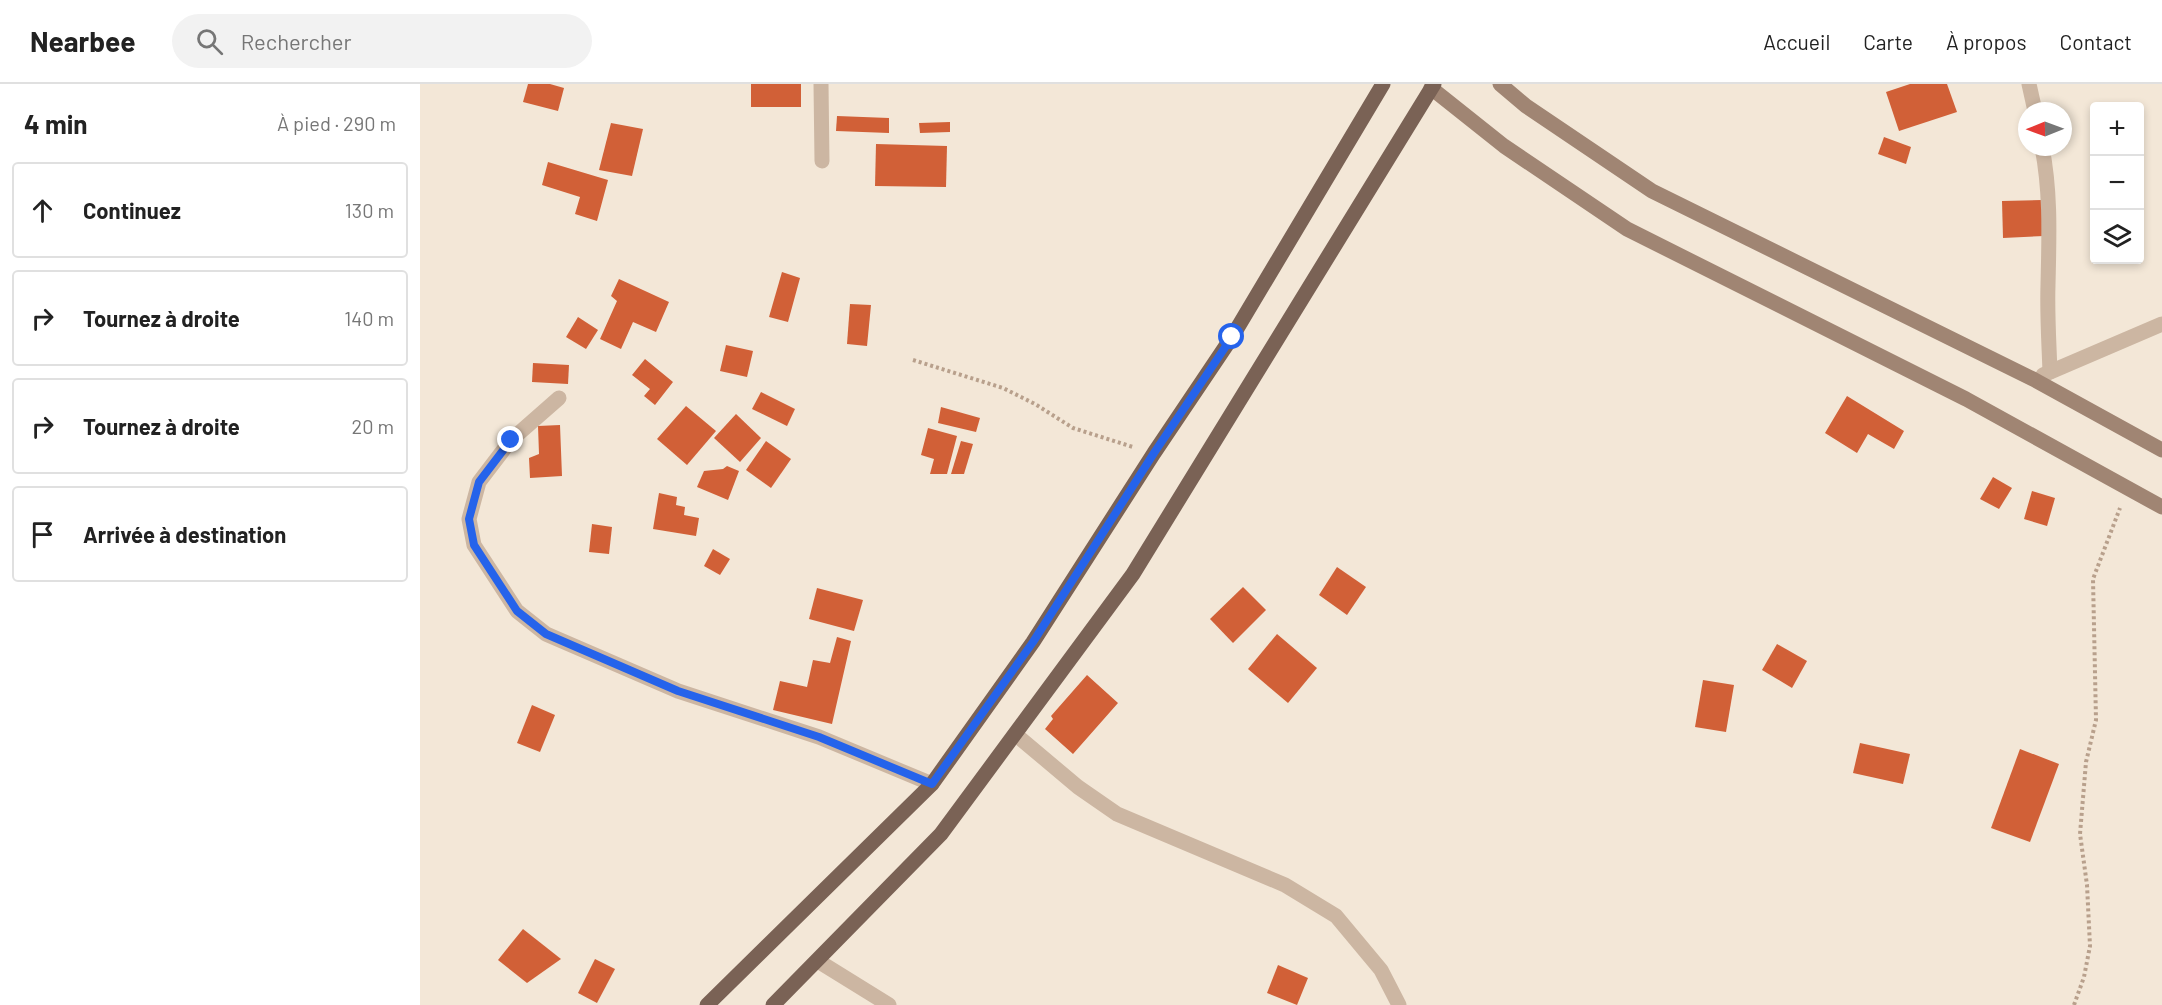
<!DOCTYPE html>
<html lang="fr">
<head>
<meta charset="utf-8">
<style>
  body { margin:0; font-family:Barlow,sans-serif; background:#f2f2f2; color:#222 }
  .controls { position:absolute; right:18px; top:18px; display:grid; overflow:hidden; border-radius:6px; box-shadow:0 3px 9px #0003 }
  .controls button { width:54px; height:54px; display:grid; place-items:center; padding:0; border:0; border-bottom:2px solid #e0e0e0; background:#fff; color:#222; font:30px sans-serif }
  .compass { position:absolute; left:1598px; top:18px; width:54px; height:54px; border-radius:50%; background:#fff; box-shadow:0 3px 9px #0003; rotate:269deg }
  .stop { position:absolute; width:18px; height:18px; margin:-14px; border:4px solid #2563eb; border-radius:50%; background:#fff }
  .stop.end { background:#2563eb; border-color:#fff; box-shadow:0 2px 6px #0008 }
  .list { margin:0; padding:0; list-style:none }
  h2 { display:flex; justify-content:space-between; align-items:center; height:78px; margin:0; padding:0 24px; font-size:26px }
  h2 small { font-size:20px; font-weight:400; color:#767676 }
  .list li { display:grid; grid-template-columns:39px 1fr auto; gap:18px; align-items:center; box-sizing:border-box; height:96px; margin:0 12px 12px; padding:0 12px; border:2px solid #e0e0e0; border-radius:6px }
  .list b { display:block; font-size:22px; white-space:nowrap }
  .list em { font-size:20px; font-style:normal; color:#767676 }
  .icon { flex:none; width:33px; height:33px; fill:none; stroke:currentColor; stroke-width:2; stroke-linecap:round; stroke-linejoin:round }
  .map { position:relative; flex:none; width:1742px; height:921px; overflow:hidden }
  header { display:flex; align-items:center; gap:36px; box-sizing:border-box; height:84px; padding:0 30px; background:#fff; border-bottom:2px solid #e0e0e0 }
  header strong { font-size:28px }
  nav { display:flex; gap:33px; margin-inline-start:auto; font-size:21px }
  .search { width:420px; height:54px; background:#f2f2f2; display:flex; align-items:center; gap:15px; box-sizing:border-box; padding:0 21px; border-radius:33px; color:#767676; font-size:22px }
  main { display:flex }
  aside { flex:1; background:#fff }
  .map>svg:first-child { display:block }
  .building { fill:#d16037 }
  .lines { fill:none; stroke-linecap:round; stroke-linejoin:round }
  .path { stroke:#b8a08c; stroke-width:4; stroke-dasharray:3 3; stroke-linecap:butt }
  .street { stroke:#ccb6a2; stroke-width:15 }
  .secondary { stroke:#a08573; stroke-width:15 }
  .primary { stroke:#7a6255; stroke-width:15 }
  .route { stroke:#2563eb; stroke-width:8 }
</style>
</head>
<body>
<header>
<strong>Nearbee</strong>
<div class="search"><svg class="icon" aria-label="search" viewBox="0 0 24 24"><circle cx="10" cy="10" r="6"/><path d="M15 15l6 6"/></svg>Rechercher</div>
<nav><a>Accueil</a><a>Carte</a><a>À propos</a><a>Contact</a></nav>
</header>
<main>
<aside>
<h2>4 min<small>À pied · 290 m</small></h2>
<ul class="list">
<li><svg class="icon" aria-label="ahead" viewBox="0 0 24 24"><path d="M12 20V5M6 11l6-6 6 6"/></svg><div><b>Continuez</b></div><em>130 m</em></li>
<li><svg class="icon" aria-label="right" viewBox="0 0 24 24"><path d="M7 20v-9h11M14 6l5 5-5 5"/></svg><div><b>Tournez à droite</b></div><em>140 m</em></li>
<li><svg class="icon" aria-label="right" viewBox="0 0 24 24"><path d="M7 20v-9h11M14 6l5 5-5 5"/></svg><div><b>Tournez à droite</b></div><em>20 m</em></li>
<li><svg class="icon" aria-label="arrive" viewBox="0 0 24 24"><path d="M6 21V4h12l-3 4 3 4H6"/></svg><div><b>Arrivée à destination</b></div></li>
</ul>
</aside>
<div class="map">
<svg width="1742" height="921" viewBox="0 0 1742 921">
  <rect width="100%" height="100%" fill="#f3e7d7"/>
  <!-- building -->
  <g class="building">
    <polygon points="108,0 130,0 144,4 138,27 103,18"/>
    <rect x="331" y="0" width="50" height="23"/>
    <polygon points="1490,0 1527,0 1537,28 1479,47 1466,8"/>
    <polygon points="417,32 469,34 469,49 416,47"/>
    <polygon points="530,38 530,48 500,49 499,39"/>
    <polygon points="191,39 223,45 212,92 179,86"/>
    <polygon points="1464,53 1491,63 1486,80 1458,70"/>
    <polygon points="456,60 527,62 526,103 455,102"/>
    <polygon points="128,78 188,96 177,137 155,130 160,113 122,101"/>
    <polygon points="1622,116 1624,152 1583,154 1582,117"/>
    <polygon points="362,188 380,194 368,238 349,233"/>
    <polygon points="199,195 249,218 236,248 213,238 201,265 180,255 197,217 191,212"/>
    <polygon points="430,220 451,221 447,262 427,260"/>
    <polygon points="158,233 178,246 166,265 146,253"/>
    <polygon points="306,261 333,267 327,293 300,287"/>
    <polygon points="225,275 253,298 235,321 224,312 230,305 212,291"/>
    <polygon points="113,279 149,281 148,300 112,298"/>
    <polygon points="341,308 375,325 367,342 332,325"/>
    <polygon points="1427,312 1484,347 1474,365 1448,350 1437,369 1405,349"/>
    <polygon points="266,322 296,347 267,381 237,355"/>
    <polygon points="521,323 560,334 556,348 518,339"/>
    <polygon points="316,330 341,354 320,378 294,354"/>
    <polygon points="140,341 142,392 110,394 109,374 119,370 118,342"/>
    <polygon points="508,344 537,352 527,390 510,390 514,375 501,371"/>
    <polygon points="346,357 371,375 351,404 326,386"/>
    <polygon points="541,357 553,360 544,390 531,390"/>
    <polygon points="307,382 319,387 308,416 277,403 284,387 303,385"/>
    <polygon points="1573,393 1592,404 1579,425 1560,415"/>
    <polygon points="1612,407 1635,414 1627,442 1604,435"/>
    <polygon points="239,409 257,413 256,421 265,423 264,431 279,434 276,452 233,445"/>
    <polygon points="172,440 192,443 189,470 169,468"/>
    <polygon points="293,465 310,475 300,491 284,482"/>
    <polygon points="917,483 946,503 927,531 899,511"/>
    <polygon points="823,503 846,526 813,559 790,535"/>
    <polygon points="397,504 443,516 434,547 389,535"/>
    <polygon points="857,550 897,584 868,619 828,585"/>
    <polygon points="417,553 431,557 412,640 353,626 360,597 387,603 393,576 410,579"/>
    <polygon points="1357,560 1387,577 1372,604 1342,586"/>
    <polygon points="667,591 698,619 653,670 625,645 633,635 631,632"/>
    <polygon points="1283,596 1314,601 1306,648 1275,643"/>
    <polygon points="112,621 135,631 120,668 97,659"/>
    <polygon points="1440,659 1490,670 1483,700 1433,689"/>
    <polygon points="1600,665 1639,680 1610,758 1571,744"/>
    <polygon points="103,845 141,875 107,899 78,876"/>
    <polygon points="175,875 195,885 177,919 158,909"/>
    <polygon points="858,881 888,894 877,921 847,909"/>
  </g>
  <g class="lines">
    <!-- path -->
    <g class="path">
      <polyline points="493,276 583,304 615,320 653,344 713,363"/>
      <polyline points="1654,921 1664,893 1670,862 1667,801 1660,750 1666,678 1676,636 1673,495 1700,424"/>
    </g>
    <!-- street -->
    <g class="street">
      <polyline points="401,0 402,77"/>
      <polyline points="1609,0 1615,27"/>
      <path d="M1622,63C1631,110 1629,153 1628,201C1627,230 1629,259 1630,288"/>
      <polyline points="1623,291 1742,240"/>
      <polyline points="139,314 91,356 59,398 49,435 54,461 97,527 126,550 258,607 399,653 512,700"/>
      <polyline points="595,650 658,703 697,730 865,801 916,832 961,886 979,921"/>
      <polyline points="398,877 469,921"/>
    </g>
    <!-- secondary -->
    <g class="secondary">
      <polyline points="1080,0 1106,22 1232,107 1613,295 1742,366"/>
      <polyline points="1011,4 1084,62 1207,145 1546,315 1742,423"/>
    </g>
    <!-- primary -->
    <g class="primary">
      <polyline points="287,921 512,700 613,558 734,369 812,253 963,0"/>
      <polyline points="353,921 521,750 713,490 1014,0"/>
    </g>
  </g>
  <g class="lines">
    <!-- route -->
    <polyline class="route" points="91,356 59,398 49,435 54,461 97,527 126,550 258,607 399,653 512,700 613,558 734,369 812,253"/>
  </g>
</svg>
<div class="controls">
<button>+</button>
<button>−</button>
<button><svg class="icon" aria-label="layers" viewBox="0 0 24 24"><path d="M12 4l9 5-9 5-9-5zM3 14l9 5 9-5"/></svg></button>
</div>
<svg class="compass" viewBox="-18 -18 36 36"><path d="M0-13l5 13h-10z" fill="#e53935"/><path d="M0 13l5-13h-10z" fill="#767676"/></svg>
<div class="stop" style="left:812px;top:253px"></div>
<div class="stop end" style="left:91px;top:356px"></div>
</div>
</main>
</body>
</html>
